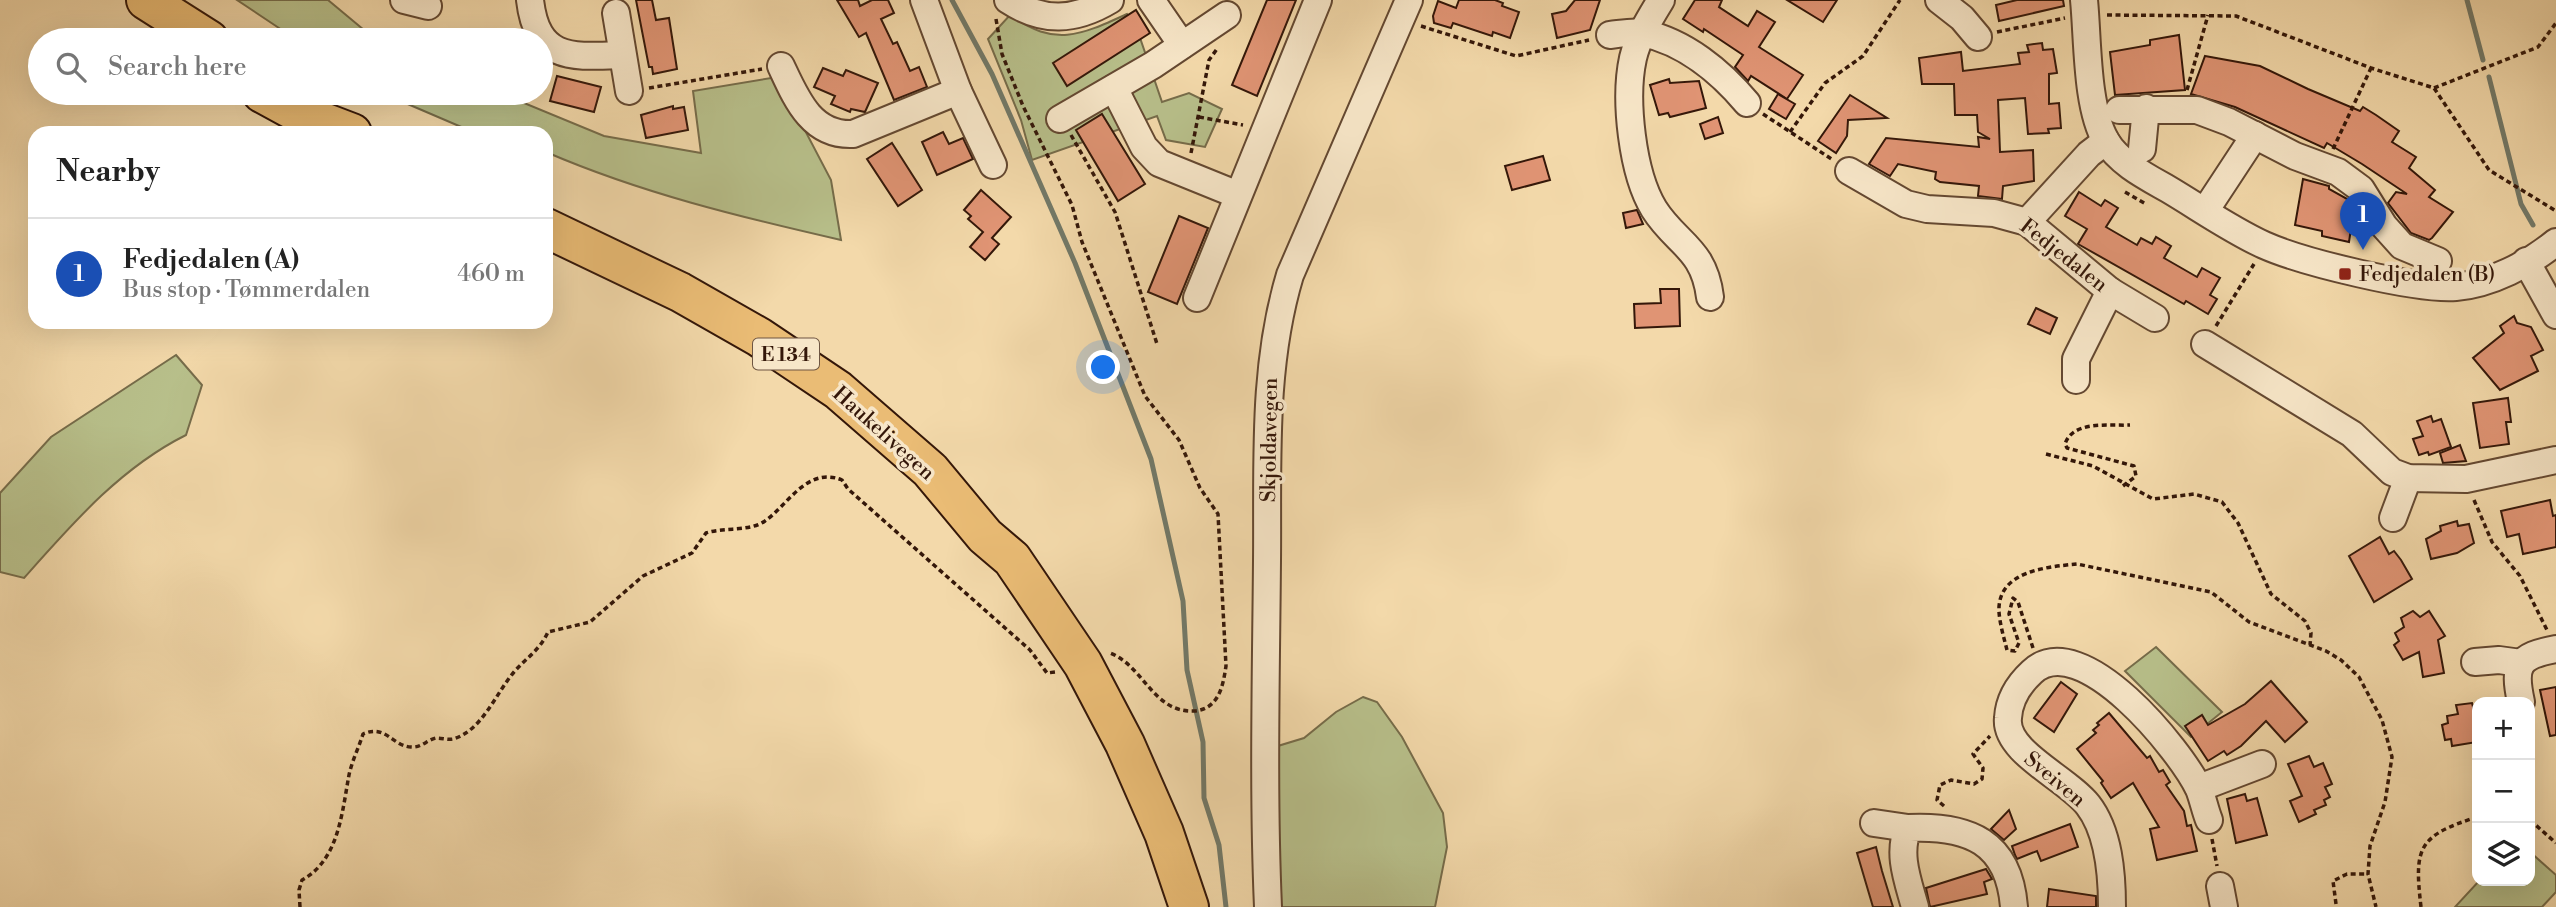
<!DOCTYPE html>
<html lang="en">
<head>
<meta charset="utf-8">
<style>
  body { margin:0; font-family:"Libre Bodoni",serif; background:#f2f2f2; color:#222 }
  .controls { position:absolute; right:21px; bottom:21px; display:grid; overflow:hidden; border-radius:14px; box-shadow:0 7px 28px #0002 }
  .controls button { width:63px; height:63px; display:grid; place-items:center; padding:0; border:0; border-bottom:2px solid #e0e0e0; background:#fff; color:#222; font:35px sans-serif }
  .you { position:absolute; left:1104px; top:368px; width:24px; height:24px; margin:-18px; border:5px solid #fff; border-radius:50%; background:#1a73e8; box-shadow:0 0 0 10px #1a73e833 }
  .badge { display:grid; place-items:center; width:46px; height:46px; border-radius:50%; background:#8f2418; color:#fff; font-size:23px; font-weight:700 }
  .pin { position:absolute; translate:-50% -58px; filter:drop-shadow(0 2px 4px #0008) }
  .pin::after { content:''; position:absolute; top:37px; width:24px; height:21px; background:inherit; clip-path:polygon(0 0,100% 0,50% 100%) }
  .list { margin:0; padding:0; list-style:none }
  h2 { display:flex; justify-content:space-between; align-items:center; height:91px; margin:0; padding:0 28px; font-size:30px }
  h2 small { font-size:23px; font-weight:400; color:#767676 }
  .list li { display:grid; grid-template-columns:46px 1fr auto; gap:21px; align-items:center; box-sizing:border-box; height:112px; padding:0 28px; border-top:2px solid #e0e0e0 }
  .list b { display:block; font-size:26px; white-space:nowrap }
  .list p { margin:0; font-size:23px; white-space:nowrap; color:#767676 }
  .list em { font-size:23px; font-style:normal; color:#767676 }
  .icon { flex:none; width:38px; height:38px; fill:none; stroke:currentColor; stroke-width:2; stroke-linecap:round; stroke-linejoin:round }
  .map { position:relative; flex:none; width:2556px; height:907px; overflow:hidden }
  .search { position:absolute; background:#fff; box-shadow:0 7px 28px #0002; left:28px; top:28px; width:525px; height:77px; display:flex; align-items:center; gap:18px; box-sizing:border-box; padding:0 24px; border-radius:38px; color:#767676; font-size:26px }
  .panel { position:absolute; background:#fff; box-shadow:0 7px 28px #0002; left:28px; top:126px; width:525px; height:203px; border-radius:21px }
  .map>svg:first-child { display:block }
  .green { fill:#b8c08b; stroke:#766c4a; stroke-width:2 }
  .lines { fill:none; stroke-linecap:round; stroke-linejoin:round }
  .stream { stroke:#727968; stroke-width:5 }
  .building { fill:#e09474; stroke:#341709; stroke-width:2 }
  .minor-casing { stroke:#644831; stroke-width:30 }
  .highway-casing { stroke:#341709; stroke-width:42 }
  .path { stroke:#341709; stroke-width:3.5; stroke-dasharray:5 3.5; stroke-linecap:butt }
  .minor { stroke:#f7e6c8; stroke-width:26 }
  .highway { stroke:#eabc75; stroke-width:38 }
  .poi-dot { fill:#8f2418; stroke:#f7e6c8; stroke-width:2.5 }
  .labels { text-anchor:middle; stroke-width:7; stroke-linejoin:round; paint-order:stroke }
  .shield { fill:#f7e6c8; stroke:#6e5542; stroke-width:2 }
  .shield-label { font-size:19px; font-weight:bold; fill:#341709 }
  .street-label { font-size:21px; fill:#341709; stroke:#f7e6c8 }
  .poi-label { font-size:21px; fill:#341709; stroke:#f7e6c8; text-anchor:start }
</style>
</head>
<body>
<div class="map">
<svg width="2556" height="907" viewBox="0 0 2556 907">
  <rect width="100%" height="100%" fill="#f3d9aa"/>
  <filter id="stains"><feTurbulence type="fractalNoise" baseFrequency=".00286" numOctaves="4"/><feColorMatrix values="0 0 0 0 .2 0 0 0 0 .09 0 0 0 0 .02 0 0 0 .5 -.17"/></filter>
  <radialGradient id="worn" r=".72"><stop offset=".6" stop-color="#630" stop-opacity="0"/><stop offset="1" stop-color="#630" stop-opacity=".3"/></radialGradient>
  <!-- green -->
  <g class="green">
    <polygon points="237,0 328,0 376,40 297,40"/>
    <path d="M1127,14L1139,35L1162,102L1189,93L1222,109L1205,147L1166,140L1157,116L1032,160L1021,120L988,39L1010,15C1055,47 1079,36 1127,14Z"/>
    <path d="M777,77L831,180L841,240C740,217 641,193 546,152V133H484L466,129L382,93H500L604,136L701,153L693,91Z"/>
    <path d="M176,355L202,385L186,435C120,468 72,524 24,578L0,572V493L51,437Z"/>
    <polygon points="2156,647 2222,712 2191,737 2125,671"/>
    <polygon points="1363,697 1377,702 1402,737 1443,813 1447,847 1435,907 1271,907 1268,749 1304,738 1336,712"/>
    <polygon points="2530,852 2556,875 2556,892 2542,907 2455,907 2479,881 2530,881"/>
  </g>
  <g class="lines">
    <!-- stream -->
    <g class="stream">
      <polyline points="952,0 992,74 1075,263 1151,459 1183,601 1187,670 1203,742 1204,798 1219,845 1226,907"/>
      <polyline points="2467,0 2483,60"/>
      <polyline points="2489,77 2521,204 2533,225"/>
    </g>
  </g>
  <!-- building -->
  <g class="building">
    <polygon points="636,0 652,0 656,20 669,18 677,69 653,74 652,67 649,67"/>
    <polygon points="837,0 858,0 860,6 872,0 888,0 894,13 881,19 893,44 897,42 910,71 919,67 927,87 894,100 866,33 859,37"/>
    <polygon points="1267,0 1296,0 1257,96 1232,85"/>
    <polygon points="1459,0 1495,0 1503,3 1502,6 1519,12 1510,38 1493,32 1492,36 1453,23 1451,28 1434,23 1433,16 1438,1 1456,8"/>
    <polygon points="1575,0 1600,0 1590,30 1557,38 1552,14 1566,11"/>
    <polygon points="1695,0 1722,0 1719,7 1748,26 1757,11 1775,22 1759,47 1803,75 1787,99 1751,76 1748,81 1735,67 1743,55 1704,29 1703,32 1683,19"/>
    <polygon points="1787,0 1837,0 1823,22"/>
    <polygon points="2017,0 2063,0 2064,6 1999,21 1996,5"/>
    <polygon points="1136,10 1150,33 1067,86 1053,63"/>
    <polygon points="2179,35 2185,90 2115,95 2110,52 2150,45 2150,40"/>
    <polygon points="2042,43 2043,50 2053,49 2057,73 2049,74 2049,104 2059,103 2061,128 2048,129 2049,133 2028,134 2025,98 1998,100 2000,152 2033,150 2034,181 2003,186 2002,199 1978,196 1979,186 1940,182 1935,179 1936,172 1898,164 1890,176 1869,164 1886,138 1979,147 1978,137 1990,139 1978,132 1977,115 1955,115 1954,84 1922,84 1919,58 1961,52 1963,71 2020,64 2018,53 2029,52 2027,45"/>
    <polygon points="2205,56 2260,66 2308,89 2360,111 2363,107 2376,115 2399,131 2392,142 2416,157 2409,168 2435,190 2429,197 2453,212 2432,238 2429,240 2411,233 2388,203 2396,192 2407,194 2362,164 2327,143 2324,148 2235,107 2191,94"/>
    <polygon points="823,68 843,76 846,70 878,83 865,112 851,109 850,112 831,104 835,96 814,87"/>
    <polygon points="557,76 601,87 594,112 550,101"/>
    <polygon points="1669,79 1670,83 1699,81 1706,108 1670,117 1668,113 1659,115 1650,85"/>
    <polygon points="1778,94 1795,104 1786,119 1769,109"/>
    <polygon points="1850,95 1887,118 1848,120 1847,136 1836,153 1818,141"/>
    <polygon points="673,106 673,109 684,107 688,130 646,138 641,115"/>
    <polygon points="1102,114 1145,184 1118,201 1076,130"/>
    <polygon points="1718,117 1723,133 1705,139 1700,124"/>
    <polygon points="943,132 949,144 963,138 973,159 937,175 922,142"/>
    <polygon points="892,143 922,190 898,206 867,159"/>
    <polygon points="1543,156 1550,180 1512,190 1505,166"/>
    <polygon points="2303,179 2329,186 2329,189 2349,200 2354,208 2349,242 2322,236 2322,231 2295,225"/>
    <polygon points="981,190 1011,217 992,238 999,244 985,260 970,247 983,232 968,219 971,216 964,210"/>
    <polygon points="2079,192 2101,206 2105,200 2118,208 2106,227 2137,245 2141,238 2152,244 2156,237 2171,246 2164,258 2197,277 2202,268 2220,278 2210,295 2217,299 2208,314 2186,301 2184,304 2078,244 2087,229 2065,216"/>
    <polygon points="1637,210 1643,224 1626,228 1623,213"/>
    <polygon points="1179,216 1208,228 1177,304 1148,292"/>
    <polygon points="1660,289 1679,289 1680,326 1635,328 1634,304 1661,303"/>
    <polygon points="2036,308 2057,318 2050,334 2028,324"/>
    <polygon points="2514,316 2517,323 2531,327 2543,350 2531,356 2538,371 2500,390 2473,358 2504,333 2500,326"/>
    <polygon points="2508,398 2511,422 2506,422 2509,444 2480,448 2473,403"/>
    <polygon points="2431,416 2433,422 2441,419 2451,447 2429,455 2428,452 2419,455 2413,439 2423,436 2417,421"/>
    <polygon points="2460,445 2466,461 2443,463 2440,453"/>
    <polygon points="2550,500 2553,516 2556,515 2556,547 2523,554 2519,534 2507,537 2501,511"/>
    <polygon points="2457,521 2458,526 2469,524 2474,543 2457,553 2431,559 2426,539 2441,531 2440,526"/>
    <polygon points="2380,537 2389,554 2394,551 2401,560 2412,579 2374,602 2349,556"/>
    <polygon points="2413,611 2420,617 2429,611 2445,636 2438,640 2444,673 2423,677 2419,652 2403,660 2394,645 2399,641 2395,633 2404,627 2401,618"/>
    <polygon points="2271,681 2307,722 2285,742 2266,721 2241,746 2227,755 2224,751 2208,761 2185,726 2202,715 2208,725 2245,704"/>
    <polygon points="2061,682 2077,694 2054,732 2034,718"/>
    <polygon points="2556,687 2556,735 2550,736 2540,690"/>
    <polygon points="2472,703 2474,711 2477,711 2477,742 2452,746 2451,739 2445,740 2442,725 2448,723 2447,716 2458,714 2456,705"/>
    <polygon points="2109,713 2147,758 2150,756 2159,772 2163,770 2170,782 2166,785 2184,811 2187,826 2191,825 2197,851 2157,860 2150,829 2159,827 2133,783 2111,798 2101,783 2103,781 2077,749 2096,733 2093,730 2099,725 2097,723"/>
    <polygon points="2309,756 2314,767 2323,763 2332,784 2325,787 2330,797 2324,800 2326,805 2314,810 2316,814 2299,822 2290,801 2302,796 2288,764"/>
    <polygon points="2245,794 2247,801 2257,798 2267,835 2236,843 2227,799"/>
    <polygon points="2009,810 2016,829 2004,840 1991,829"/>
    <polygon points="2070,824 2078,847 2041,861 2037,851 2017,859 2015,855 2012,846"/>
    <polygon points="1876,847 1882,871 1893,907 1873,907 1857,853"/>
    <polygon points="1986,869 1992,879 1984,882 1987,894 1930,907 1926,888"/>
    <polygon points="2049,889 2096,896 2096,907 2047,907"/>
  </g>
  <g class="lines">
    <!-- minor casing -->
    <g class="minor-casing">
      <g id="minor">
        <polyline points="404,0 428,6"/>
        <path d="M530,0C537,61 571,57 622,55"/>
        <polyline points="924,0 958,91 993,165"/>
        <path d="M1008,0C1043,23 1075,21 1110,0"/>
        <polyline points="1151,0 1182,45"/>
        <path d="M1661,0C1650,18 1638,37 1633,58C1624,99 1632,173 1654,209C1676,244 1704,248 1710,297"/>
        <polyline points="1939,0 1962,18 1978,37"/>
        <path d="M2084,0C2088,40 2086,107 2106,141C2119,163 2147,177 2168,189C2200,208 2231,230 2264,245C2302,262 2416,290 2456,287C2491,284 2529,264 2556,242"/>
        <polyline points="616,13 629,91"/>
        <path d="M1610,35C1620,34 1633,31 1643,33C1685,42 1721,72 1747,103"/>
        <path d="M781,66C796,98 811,136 853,134L958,91"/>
        <polyline points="1114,88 1144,147 1159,163 1238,195"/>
        <polyline points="2119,110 2197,110 2229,122 2295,156 2338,172 2361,189 2384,226 2402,246 2438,261"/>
        <polyline points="1060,119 1153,65 1227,15"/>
        <polyline points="2142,149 2146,108"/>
        <polyline points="1849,171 1906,204 1927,209 1994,213 2027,222 2110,291 2155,318"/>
        <polyline points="2205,211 2255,135"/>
        <polyline points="2027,222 2089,154 2106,141"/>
        <polyline points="2526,261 2556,315"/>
        <polyline points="1197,298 1318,0"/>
        <polyline points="2205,344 2352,434 2392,472 2408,478 2466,479 2556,460"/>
        <polyline points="2076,380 2076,359 2110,291"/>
        <polyline points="2393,518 2408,478"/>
        <polyline points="2475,662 2499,660 2521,663"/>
        <path d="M2521,702C2513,665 2518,656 2556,649"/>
        <polyline points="2199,788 2262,764"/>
        <polyline points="1874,823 1908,828"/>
        <polyline points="2220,886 2224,907"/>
        <path d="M1268,907C1263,792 1266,676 1267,561C1268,465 1262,368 1290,275L1409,0"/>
        <path d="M1915,907C1908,881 1897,854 1908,828C1969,825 2009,842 2014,907"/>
        <path d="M2112,907C2112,874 2109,832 2088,805C2067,778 2004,752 2008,718C2009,700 2019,684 2032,672C2081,626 2181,751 2199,789C2203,799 2205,810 2209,820"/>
      </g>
    </g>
    <!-- highway casing -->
    <g class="highway-casing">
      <g id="highway">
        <polyline points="146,0 209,40"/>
        <polyline points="262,93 297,112 352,133"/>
        <polyline points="546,228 680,292 759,337 838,390 930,470 985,536 1012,559 1083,664 1125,744 1164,833 1189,907"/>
      </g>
    </g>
    <!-- path -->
    <g class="path">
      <polyline points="2107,15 2236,16 2371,68 2434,88 2489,170 2556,211"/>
      <path d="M996,19L1002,54L1023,106L1072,205L1082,242L1145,396L1179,440L1200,488L1218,514L1226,666C1223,686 1219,709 1194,711C1153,713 1144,666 1110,653"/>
      <polyline points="1421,26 1516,56 1589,40"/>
      <polyline points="1997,32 2065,18"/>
      <polyline points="649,88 762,69"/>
      <polyline points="2434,88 2538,47 2556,23"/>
      <polyline points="2187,90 2208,15"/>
      <polyline points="1763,114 1833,160"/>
      <polyline points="1199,117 1243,125"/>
      <polyline points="1790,132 1825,83 1863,56 1900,0"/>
      <polyline points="1071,135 1115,212 1157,344"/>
      <polyline points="2333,149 2371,68"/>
      <polyline points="1191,153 1209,60 1217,49"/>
      <polyline points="2125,192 2146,204"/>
      <polyline points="2216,326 2254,264"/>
      <polyline points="2046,454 2093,466 2153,499 2194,494 2222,502 2238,523 2271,594 2305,621 2311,633 2310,645"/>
      <path d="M2123,486L2136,476L2134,466L2067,448L2065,444C2073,420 2109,426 2130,425"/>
      <polyline points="2474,500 2492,542 2520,576 2547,630"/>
      <path d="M2033,648L2018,602L2013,598L2009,614L2019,643L2015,651L2007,650C2004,638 2000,625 1999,612C1997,571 2046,567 2077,564L2211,592L2249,622L2326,651L2341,660L2359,677L2382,720L2392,757L2385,802L2370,846L2368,874L2376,907"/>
      <polyline points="2530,743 2530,775"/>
      <polyline points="1944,806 1937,800 1940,785 1951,780 1974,784 1982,779 1983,768 1973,754 1990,736"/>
      <polyline points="2530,820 2556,843"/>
      <polyline points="2212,839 2217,866"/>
      <polyline points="2336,904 2333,881 2347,874 2368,874"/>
      <path d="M300,907L299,890L302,880C339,860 342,812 349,775C352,761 359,747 363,734C386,724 392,746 411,747C421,748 427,740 436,738C442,738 448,740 453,739C482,731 496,693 514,672C526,658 540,650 548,632L590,622L643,576L692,553L706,533C724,527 749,532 765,521C788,505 807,466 842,480L848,489L1030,650L1047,673L1055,672"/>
      <path d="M2421,907C2414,847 2418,836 2477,817"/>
    </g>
    <!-- minor -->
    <use href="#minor" class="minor"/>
    <!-- highway -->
    <use href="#highway" class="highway"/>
  </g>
  <!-- markers -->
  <rect class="poi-dot" x="2338" y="267" width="14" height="14" rx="3.5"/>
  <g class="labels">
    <!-- shield labels -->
    <rect class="shield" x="753" y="338.5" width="66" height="31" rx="5"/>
    <g class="shield-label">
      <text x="786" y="361">E 134</text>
    </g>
    <!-- street labels -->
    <g class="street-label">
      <text transform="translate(2064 255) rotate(38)" y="7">Fedjedalen</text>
      <text transform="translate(884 433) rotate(42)" y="7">Haukelivegen</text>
      <text transform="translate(1269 440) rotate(-89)" y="7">Skjoldavegen</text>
      <text transform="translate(2055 779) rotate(40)" y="7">Sveiven</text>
    </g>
    <!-- poi labels -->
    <g class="poi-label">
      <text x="2359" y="281">Fedjedalen (B)</text>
    </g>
  </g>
  <rect width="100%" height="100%" filter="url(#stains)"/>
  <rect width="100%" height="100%" fill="url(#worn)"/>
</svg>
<div class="controls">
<button>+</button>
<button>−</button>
<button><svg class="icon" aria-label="layers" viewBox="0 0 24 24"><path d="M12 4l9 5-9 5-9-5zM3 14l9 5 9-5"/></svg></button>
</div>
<div class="you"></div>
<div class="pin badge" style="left:2363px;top:250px;background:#1a4fb4">1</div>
<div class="search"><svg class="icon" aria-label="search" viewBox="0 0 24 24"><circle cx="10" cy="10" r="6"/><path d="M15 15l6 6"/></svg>Search here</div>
<section class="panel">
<h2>Nearby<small></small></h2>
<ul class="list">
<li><span class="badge" style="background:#1a4fb4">1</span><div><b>Fedjedalen (A)</b><p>Bus stop · Tømmerdalen</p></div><em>460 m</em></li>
</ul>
</section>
</div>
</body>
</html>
